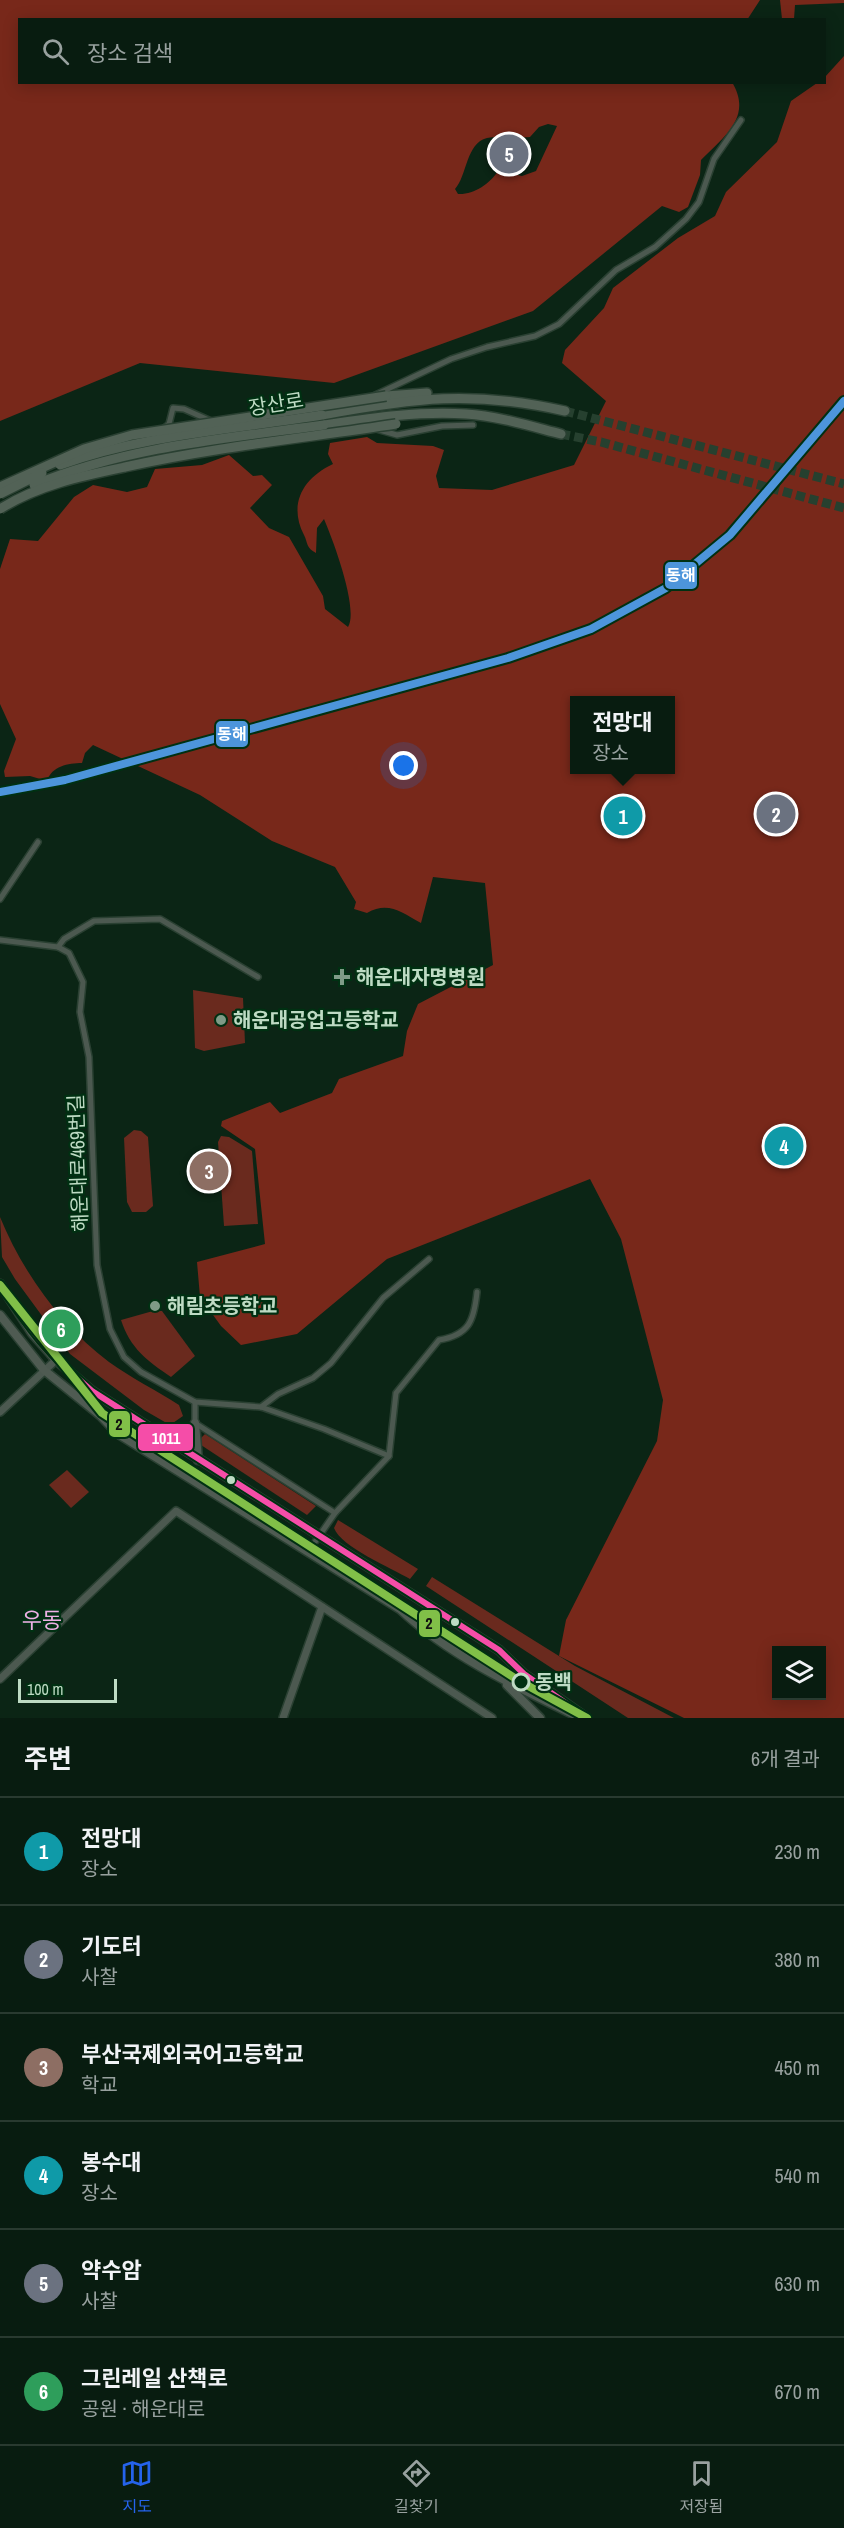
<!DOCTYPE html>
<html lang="ko">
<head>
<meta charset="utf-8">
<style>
  body { margin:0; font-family:"Archivo Narrow","Noto Sans KR",sans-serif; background:#16291e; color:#f1f3f6 }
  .controls { position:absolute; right:18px; bottom:18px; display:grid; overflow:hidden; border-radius:0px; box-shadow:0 3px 15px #0003 }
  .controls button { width:54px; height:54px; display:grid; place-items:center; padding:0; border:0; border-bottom:2px solid #293a30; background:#081c10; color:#f1f3f6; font:30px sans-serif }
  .scale { position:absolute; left:18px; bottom:15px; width:99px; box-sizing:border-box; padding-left:6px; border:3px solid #bedbc4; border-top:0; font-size:16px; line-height:21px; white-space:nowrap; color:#bedbc4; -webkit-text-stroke:4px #003012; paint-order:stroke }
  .you { position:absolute; left:404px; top:766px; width:21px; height:21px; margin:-15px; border:4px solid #fff; border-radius:50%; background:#1a73e8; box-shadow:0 0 0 9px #1a73e833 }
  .badge { display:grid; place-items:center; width:39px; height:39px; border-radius:50%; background:#2563eb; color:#fff; font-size:20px; font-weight:700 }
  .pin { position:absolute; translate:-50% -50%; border:3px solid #fff; box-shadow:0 2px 6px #0006 }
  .popup { position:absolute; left:570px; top:696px; width:105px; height:78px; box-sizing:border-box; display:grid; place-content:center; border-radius:0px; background:#081c10; filter:drop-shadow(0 2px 4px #0005); font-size:20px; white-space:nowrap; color:#98a19f }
  .popup b { font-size:22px; color:#f1f3f6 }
  .popup::after { content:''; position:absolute; left:50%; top:100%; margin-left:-12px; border:12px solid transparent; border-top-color:#081c10 }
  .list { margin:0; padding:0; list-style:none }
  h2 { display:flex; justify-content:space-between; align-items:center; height:78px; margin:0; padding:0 24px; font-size:26px }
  h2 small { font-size:20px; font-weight:400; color:#98a19f }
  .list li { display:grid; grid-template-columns:39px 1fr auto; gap:18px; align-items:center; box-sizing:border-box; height:108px; padding:0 24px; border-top:2px solid #293a30 }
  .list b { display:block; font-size:22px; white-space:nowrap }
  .list p { margin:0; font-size:20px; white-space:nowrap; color:#98a19f }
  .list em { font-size:20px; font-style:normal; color:#98a19f }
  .icon { flex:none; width:33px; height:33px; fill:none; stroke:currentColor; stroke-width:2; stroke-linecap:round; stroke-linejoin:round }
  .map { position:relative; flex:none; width:844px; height:1718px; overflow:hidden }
  .search { position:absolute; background:#081c10; box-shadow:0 3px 15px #0003; left:18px; right:18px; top:18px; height:66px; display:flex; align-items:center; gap:15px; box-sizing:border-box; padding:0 21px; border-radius:0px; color:#98a19f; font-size:22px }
  .sheet { height:726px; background:#081c10 }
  nav { display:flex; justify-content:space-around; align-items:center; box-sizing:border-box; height:84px; border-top:2px solid #293a30; background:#081c10; font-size:16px; color:#98a19f }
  nav a { display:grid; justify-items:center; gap:3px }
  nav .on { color:#2563eb }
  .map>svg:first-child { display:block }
  .green { fill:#6a2a1e }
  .forest { fill:#78281a; fill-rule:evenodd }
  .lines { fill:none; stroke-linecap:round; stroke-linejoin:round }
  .trunk-tunnel { stroke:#26402f; stroke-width:9; stroke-dasharray:9 4.5; stroke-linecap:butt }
  .minor-casing { stroke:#2a4032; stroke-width:8 }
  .tertiary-casing { stroke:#2a4032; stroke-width:10 }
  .secondary-casing { stroke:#2a4032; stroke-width:11 }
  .trunk-casing { stroke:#2a4032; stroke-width:12 }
  .minor { stroke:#4c5950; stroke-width:5 }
  .tertiary { stroke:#4c5950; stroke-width:7 }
  .secondary { stroke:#4f5b52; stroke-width:8 }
  .trunk { stroke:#526256; stroke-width:9 }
  .trunk-bridge-casing { stroke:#2a4032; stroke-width:12; stroke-linecap:butt }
  .trunk-bridge { stroke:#526256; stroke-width:9 }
  .bus-1-casing { stroke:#003012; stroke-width:10 }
  .bus-1 { stroke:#f54da8; stroke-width:6 }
  .rail-1-casing { stroke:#003012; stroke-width:12 }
  .rail-1 { stroke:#4d95db; stroke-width:8 }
  .metro-1-casing { stroke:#003012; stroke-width:12 }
  .metro-1 { stroke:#81bf48; stroke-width:8 }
  .poi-dot { fill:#7f9b87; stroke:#003012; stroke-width:2 }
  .bus-dot { fill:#bedbc4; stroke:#003012; stroke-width:2 }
  .stop-dot { fill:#003012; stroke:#bedbc4; stroke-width:3 }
  .labels { text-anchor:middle; stroke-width:4.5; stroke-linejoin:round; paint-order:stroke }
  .street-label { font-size:20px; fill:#bedbc4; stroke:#003012 }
  .poi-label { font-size:20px; font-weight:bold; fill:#bedbc4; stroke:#003012; text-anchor:start }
  .stop-label { font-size:20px; font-weight:bold; fill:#bedbc4; stroke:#003012; text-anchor:start }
  .quarter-label { font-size:22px; fill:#eeb0e5; stroke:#003012 }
  .line-badge { stroke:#003012; stroke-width:2 }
  .badge-label { font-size:16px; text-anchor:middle; font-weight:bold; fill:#fff }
  .pale-badge-label { font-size:16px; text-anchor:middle; font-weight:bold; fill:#111 }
</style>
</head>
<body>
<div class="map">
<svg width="844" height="1718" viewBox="0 0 844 1718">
  <rect width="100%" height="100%" fill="#0b2515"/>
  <!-- green -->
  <g class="green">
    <polygon points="193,990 243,998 245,1043 204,1051 195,1048"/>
    <polygon points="134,1130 141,1131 148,1137 153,1206 146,1212 132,1212 127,1202 124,1138"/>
    <polygon points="221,1136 229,1137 252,1151 258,1224 224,1226 218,1142"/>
    <path d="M0,1217C22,1271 61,1326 109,1362C131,1378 156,1390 179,1405L183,1416L170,1425L144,1410L70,1354L15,1279L2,1257Z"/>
    <path d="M153,1311H162L195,1356L171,1377C147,1361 130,1348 121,1320Z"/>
    <polygon points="205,1434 316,1506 307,1515 201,1445 201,1438"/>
    <polygon points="67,1470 89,1492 71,1508 49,1485"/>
    <path d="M338,1520L418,1569L410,1579C391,1568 341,1547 334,1528Z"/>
    <polygon points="432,1577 575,1666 674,1718 628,1718 426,1586"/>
  </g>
  <!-- forest -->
  <g class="forest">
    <path d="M0,0H760L747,20H20V82H732C753,117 724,137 701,160L700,175L688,207L679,212L662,206L533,311L334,383L140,363L0,421ZM548,124L557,126L536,171L522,176L498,171C490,184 473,195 458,194L455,189C467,176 466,143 487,138C499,135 517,138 530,137L539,127Z"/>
    <polygon points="780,0 844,0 844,3 795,5 794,19 782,19"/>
    <path d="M844,56V1718H684L559,1656L566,1620L657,1441L663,1400L621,1239L590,1179L387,1259L297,1334L241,1345L221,1326L200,1297L197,1262L265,1244L255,1149L221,1126L222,1121L270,1102L280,1113L332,1093L339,1079L403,1056L407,1031L418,1004L493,965L485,883L433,877L421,923C401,912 388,901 367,913L354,909L356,902L335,867L272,841L200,795L93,745L85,753L82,763C68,763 52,766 47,781L30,776L5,777L4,771L16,739L0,704V569L10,539L38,541L74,497L93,485L127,492L147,487L155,469L202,465L229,455L253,476L262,475L272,485L250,508L269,528L289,537L323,596L325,609L348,627C359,609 333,540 324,519L317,528L316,553C306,548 308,543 304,535C288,504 303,478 333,464L328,454L330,443L367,437L377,443L433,446L444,450L436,476L439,488L492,490L574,465L606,401L562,363L565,350L604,308L613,288L678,238L715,216L726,192L777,142L791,101L817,83L824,82L825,77ZM671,700V770H575V700ZM822,1650V1696H776V1650Z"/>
  </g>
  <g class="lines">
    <!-- trunk-tunnel -->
    <g class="trunk-tunnel">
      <polyline points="565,411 844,484"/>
      <polyline points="561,434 601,442 844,508"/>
    </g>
    <!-- minor casing -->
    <g class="minor-casing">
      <g id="minor">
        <polyline points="373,396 451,359 487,347 535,336 559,324 616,270 655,247 686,219 699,202 714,159 741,120"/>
        <polyline points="164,428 169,424 173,408 184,409 211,421"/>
        <polyline points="376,429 397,435 442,426 473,425"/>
        <polyline points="187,450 311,432"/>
        <polyline points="0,899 38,842"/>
        <polyline points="0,940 58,947 69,953 83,982 80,1012 89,1057 97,1265 110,1329 124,1357 141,1372 195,1402 261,1407 324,1429 389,1456"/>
        <polyline points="58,947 64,939 94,921 160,919 258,977"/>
        <polyline points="195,1402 195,1423 335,1513"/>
        <polyline points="261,1407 278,1394 313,1378 331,1363 383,1298 429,1259"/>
        <path d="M308,1552L335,1513L389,1456L396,1393L439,1340C469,1335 474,1321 477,1292"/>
      </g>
    </g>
    <!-- tertiary casing -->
    <g class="tertiary-casing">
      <g id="tertiary">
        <polyline points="0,1412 56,1360"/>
        <polyline points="0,1679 176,1511 492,1718"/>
        <polyline points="283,1718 322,1607"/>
      </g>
    </g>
    <!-- secondary casing -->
    <g class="secondary-casing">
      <g id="secondary">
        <polyline points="0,1284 32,1333 56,1360 92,1391 499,1650 524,1674 587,1718"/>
        <path d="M0,1315L44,1370L101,1416L117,1433L400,1609C450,1656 517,1687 579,1717"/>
        <polyline points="195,1423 198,1460"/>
        <polyline points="167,1441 178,1440 195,1432"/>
        <polyline points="507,1685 540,1718"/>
      </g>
    </g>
    <!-- trunk casing -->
    <g class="trunk-casing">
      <g id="trunk">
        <polyline points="386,396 427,393"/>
        <path d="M322,415C414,398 472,390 565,411"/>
        <path d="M324,425C372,418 418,411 466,414C498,416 530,426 561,434"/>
      </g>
    </g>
    <!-- minor -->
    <use href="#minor" class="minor"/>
    <!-- tertiary -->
    <use href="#tertiary" class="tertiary"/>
    <!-- secondary -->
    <use href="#secondary" class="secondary"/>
    <!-- trunk -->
    <use href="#trunk" class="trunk"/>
    <!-- trunk-bridge casing -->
    <g class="trunk-bridge-casing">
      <g id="trunk-bridge">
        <path d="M60,465C143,435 235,429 322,415"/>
        <path d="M34,485C125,447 228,438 324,425"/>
        <polyline points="0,487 84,449 132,435 386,396"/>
        <polyline points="0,494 42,473"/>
        <path d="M0,509C38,485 82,476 125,467C215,447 305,438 396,424"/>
      </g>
    </g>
    <!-- trunk-bridge -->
    <use href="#trunk-bridge" class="trunk-bridge"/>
    <!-- bus-1 casing -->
    <g class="bus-1-casing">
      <path id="bus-1" d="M0,1284C30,1330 50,1355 92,1391L499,1650L524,1674L587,1718"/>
    </g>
    <!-- bus-1 -->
    <use href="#bus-1" class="bus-1"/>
    <!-- rail-1 casing -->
    <g class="rail-1-casing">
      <polyline id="rail-1" points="0,792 65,780 508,658 591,629 666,588 730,535 844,401"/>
    </g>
    <!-- rail-1 -->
    <use href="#rail-1" class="rail-1"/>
    <!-- metro-1 casing -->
    <g class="metro-1-casing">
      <polyline id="metro-1" points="0,1285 102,1413 521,1682 587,1718"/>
    </g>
    <!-- metro-1 -->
    <use href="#metro-1" class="metro-1"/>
  </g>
  <!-- markers -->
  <g class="poi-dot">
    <path d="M339 968h6v6h6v6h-6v6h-6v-6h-6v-6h6z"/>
    <circle cx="221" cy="1020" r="6"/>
    <circle cx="155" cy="1306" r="6"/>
  </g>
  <g class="bus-dot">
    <circle cx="231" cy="1480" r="5"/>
    <circle cx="455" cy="1622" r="5"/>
  </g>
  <circle class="stop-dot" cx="521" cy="1682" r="8"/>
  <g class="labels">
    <!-- street labels -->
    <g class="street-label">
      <text transform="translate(276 404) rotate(-9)" y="7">장산로</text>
      <text transform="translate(78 1163) rotate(-92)" y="7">해운대로469번길</text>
    </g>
    <!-- poi labels -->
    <g class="poi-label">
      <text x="356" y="984">해운대자명병원</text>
      <text x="233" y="1027">해운대공업고등학교</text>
      <text x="167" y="1313">해림초등학교</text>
    </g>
    <!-- stop labels -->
    <g class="stop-label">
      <text x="535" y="1689">동백</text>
    </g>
    <!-- quarter labels -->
    <g class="quarter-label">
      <text x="42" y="1628">우동</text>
    </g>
  </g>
  <g class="line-badge">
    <rect x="664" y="561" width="34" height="29" rx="6" fill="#4d95db"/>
    <rect x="215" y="720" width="34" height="28" rx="6" fill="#4d95db"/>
    <rect x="108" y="1410" width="23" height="28" rx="6" fill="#81bf48"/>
    <rect x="137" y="1423" width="57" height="29" rx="6" fill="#f54da8"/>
    <rect x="418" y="1609" width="23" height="29" rx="6" fill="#81bf48"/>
  </g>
  <g class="badge-label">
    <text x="681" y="581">동해</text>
    <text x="232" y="740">동해</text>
    <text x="166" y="1444">1011</text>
  </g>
  <g class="pale-badge-label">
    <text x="119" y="1430">2</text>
    <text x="429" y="1629">2</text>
  </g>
</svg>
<div class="controls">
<button><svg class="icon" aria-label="layers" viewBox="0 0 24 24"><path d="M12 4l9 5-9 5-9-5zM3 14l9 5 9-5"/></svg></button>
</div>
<div class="scale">100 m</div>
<div class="you"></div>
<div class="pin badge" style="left:623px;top:816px;background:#0f9aa8">1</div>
<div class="popup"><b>전망대</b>장소</div>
<div class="pin badge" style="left:776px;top:814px;background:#6b7280">2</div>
<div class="pin badge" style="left:209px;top:1171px;background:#8d6e63">3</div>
<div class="pin badge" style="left:784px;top:1146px;background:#0f9aa8">4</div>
<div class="pin badge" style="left:509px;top:154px;background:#6b7280">5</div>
<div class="pin badge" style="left:61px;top:1329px;background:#2e9e5b">6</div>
<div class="search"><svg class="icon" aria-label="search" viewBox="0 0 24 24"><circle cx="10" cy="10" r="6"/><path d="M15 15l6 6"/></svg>장소 검색</div>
</div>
<section class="sheet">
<h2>주변<small>6개 결과</small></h2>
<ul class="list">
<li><span class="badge" style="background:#0f9aa8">1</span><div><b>전망대</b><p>장소</p></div><em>230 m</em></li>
<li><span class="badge" style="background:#6b7280">2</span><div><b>기도터</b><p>사찰</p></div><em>380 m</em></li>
<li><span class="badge" style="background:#8d6e63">3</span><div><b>부산국제외국어고등학교</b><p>학교</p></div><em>450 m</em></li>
<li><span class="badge" style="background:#0f9aa8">4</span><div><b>봉수대</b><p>장소</p></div><em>540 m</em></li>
<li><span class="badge" style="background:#6b7280">5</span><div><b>약수암</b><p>사찰</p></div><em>630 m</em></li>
<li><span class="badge" style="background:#2e9e5b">6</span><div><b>그린레일 산책로</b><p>공원 · 해운대로</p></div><em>670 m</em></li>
</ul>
</section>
<nav>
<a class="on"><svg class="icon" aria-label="map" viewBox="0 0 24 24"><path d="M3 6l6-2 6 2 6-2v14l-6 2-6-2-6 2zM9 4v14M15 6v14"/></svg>지도</a>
<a><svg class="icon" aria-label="directions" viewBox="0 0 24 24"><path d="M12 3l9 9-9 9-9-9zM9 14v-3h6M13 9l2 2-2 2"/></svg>길찾기</a>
<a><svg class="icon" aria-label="saved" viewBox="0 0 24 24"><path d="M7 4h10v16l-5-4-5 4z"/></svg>저장됨</a>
</nav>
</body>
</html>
